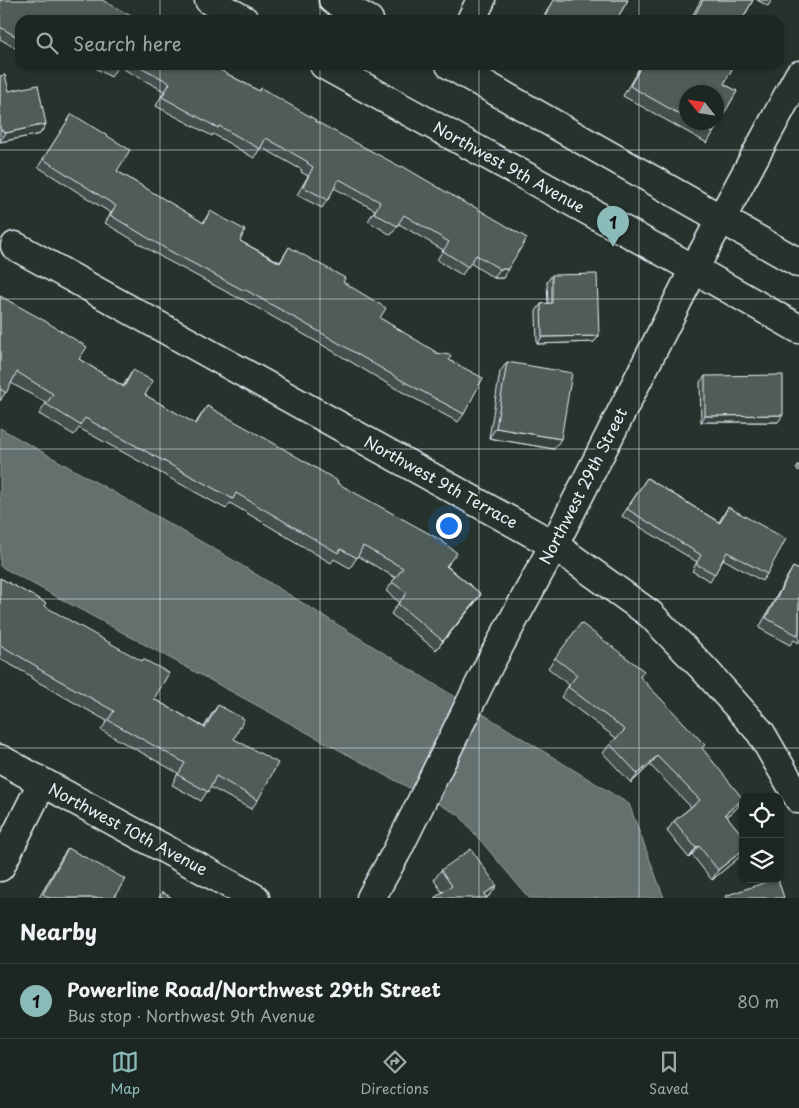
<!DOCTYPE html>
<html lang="en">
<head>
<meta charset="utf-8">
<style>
  body { margin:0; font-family:"Playpen Sans",sans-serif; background:#252e2a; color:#f1f3f6 }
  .controls { position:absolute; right:15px; bottom:15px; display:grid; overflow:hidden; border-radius:10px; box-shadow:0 1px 4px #0004 }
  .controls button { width:45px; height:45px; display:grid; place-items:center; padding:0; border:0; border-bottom:1px solid #3a4340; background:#1c2622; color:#f1f3f6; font:25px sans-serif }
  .compass { position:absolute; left:679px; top:85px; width:45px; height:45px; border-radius:50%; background:#1c2622; box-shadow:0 1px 4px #0004; rotate:300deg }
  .you { position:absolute; left:448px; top:525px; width:18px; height:18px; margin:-12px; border:4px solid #fff; border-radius:50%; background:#1a73e8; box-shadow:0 0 0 8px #1a73e833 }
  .badge { display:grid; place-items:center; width:32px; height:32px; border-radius:50%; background:#8bbbb9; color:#111; font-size:16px; font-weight:700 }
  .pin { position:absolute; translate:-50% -41px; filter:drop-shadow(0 1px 2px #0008) }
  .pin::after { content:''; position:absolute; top:26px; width:18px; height:15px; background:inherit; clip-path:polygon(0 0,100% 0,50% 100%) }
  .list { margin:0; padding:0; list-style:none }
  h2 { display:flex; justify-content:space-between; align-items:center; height:65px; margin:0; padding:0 20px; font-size:21px }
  h2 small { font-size:16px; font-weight:400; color:#a0a5a5 }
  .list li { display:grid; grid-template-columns:32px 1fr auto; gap:15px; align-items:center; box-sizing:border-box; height:75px; padding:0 20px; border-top:1px solid #3a4340 }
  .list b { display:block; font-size:19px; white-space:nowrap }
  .list p { margin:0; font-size:16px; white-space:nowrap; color:#a0a5a5 }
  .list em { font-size:16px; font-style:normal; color:#a0a5a5 }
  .icon { flex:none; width:28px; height:28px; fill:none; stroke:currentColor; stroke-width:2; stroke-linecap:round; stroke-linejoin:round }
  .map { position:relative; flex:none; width:799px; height:898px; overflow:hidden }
  .search { position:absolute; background:#1c2622; box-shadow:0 1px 4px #0004; left:15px; right:15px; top:15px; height:55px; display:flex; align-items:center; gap:12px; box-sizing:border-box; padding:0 18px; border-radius:15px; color:#a0a5a5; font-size:19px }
  .sheet { height:140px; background:#1c2622 }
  nav { display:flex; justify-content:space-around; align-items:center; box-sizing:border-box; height:70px; border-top:1px solid #3a4340; background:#1c2622; font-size:14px; color:#a0a5a5 }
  nav a { display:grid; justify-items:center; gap:2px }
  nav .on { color:#8bbbb9 }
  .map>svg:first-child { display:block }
  .water { fill:#636f6d; stroke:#98a3a5 }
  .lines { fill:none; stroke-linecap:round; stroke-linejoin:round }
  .minor-casing { stroke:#e8f1f8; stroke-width:31 }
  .major-casing { stroke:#e8f1f8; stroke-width:31 }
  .minor { stroke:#26332d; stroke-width:28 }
  .major { stroke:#26332d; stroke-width:28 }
  .wall { fill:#454f4d; stroke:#e8f1f8; fill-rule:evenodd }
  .shaded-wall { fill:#38403e; stroke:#e8f1f8 }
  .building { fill:#505c59; stroke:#e8f1f8 }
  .grid { fill:none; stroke:#e8f1f8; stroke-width:1; stroke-opacity:0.55 }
  .labels { text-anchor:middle; stroke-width:4; stroke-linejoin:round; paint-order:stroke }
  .street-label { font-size:16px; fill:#e8f1f8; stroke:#26332d }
</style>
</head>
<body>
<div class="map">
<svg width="799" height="898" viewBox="0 0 799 898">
  <rect width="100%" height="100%" fill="#26332d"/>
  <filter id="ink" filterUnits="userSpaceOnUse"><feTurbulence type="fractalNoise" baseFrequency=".02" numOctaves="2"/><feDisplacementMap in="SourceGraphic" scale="10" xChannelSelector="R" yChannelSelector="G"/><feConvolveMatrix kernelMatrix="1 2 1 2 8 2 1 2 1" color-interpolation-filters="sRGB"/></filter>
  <g filter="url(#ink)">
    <!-- water -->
    <polygon class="water" points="0,428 223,554 629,804 664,898 529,898 459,815 0,566"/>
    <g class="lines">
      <!-- minor casing -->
      <g class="minor-casing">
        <g id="minor">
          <polyline points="471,20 481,0"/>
          <polyline points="15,246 554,545 650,614 704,669 761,733 799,799"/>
          <polyline points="0,759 255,898"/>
          <polyline points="0,867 42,783"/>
          <polyline points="371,898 397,851 490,663 554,545 694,269 799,75"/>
        </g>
      </g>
      <!-- major casing -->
      <g class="major-casing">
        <g id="major">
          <polyline points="209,0 244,20"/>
          <polyline points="333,0 369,20"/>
          <polyline points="324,65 694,269 799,329"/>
          <polyline points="450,65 799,263"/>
        </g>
      </g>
      <!-- minor -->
      <use href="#minor" class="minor"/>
      <!-- major -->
      <use href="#major" class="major"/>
    </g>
    <!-- wall -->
    <g class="wall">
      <polygon points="0,0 20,20 20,51 0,39"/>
      <polygon points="553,0 628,0 618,17 621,20 542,20"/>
      <polygon points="701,0 753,0 742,20 690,20"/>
      <polygon points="757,0 772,0 768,6"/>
      <polygon points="90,65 223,65 220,70 315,121 508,269 503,278 494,278 470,263 462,275 437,260 443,250 399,224 391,235 368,221 375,210 334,188 322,208 297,195 308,176 301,172 302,170 261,147 254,158 213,134 212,136 156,106 164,91 118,66 111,77"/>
      <path d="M641,65H734L724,84L737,91L713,133L707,143L623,96ZM686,92H716V122H686Z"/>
      <polygon points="0,76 9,91 46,124 40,134 0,142"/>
      <polygon points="72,114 117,171 203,223 210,211 240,241 280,262 289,247 343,282 380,318 436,353 449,360 464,414 458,422 395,388 319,343 238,297 238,298 163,258 105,223 111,213 38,167"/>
      <polygon points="552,275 599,336 594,342 537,344 536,311 541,304 548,304 547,282"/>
      <polygon points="0,296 79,359 123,386 133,370 145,395 195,424 207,406 337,483 450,563 447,566 481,594 474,604 436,650 391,614 399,602 386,591 396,578 358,556 350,568 334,559 331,563 230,503 226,509 79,428 74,435 39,414 46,403 11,383 0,401"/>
      <polygon points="507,362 554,449 489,438 500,372"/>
      <polygon points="705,376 778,422 701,422 700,382"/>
      <polygon points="799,465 799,471 796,469"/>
      <polygon points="647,478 719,522 728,507 767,574 762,581 723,559 710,581 692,571 697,562 622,516"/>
      <polygon points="793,567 799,570 799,643 794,640 790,645 759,628 787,577"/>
      <polygon points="0,578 44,606 154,699 204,727 211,715 218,705 234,739 258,800 251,809 210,787 201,801 172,785 178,773 101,730 107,721 31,678 31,676 0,659"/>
      <polygon points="555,658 640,677 702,749 736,809 727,817 743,836 743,854 712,880 692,855 689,858 667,831 674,821 691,807 650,765 631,783 603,753 610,744 616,738 561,697 569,685 548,668"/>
      <polygon points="68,848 114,898 39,898 62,857"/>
      <polygon points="441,870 490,895 487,898 442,892 434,880"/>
    </g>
    <!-- shaded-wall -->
    <g class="shaded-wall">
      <polygon points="46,124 40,134 0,142 0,141 6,133"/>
      <polygon points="500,269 508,269 503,278 494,278"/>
      <polygon points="599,336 594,342 537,344 542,337"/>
      <polygon points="783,415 778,422 701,422 705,416"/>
      <polygon points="496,428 561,439 554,449 489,438"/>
      <polygon points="481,594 474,604 436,650 443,641"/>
      <polygon points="657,756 650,765 631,783 638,774"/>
      <polygon points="743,799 736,809 718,824 725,814"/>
      <polygon points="699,846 692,855 689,858 696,848"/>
      <polygon points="743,850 743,854 712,880 718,870"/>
      <polygon points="497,886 490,895 486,898 484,894"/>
    </g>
    <!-- building -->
    <g class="building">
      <polygon points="0,0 102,0 138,20 20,20 20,39 0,27"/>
      <polygon points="554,0 628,0 618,17 621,19 621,20 543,20"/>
      <polygon points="703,0 753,0 742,20 692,20"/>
      <polygon points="111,65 119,65 117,68"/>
      <polygon points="137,65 223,65 220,70 259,91 261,88 316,120 315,121 401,167 402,166 470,206 471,205 527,238 508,269 500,269 476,255 468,267 443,251 449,242 404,215 397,226 374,213 380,202 339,179 328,200 303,187 313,167 307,163 308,162 266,138 260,149 219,126 218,128 162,97 170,83"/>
      <polygon points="642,65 734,65 724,84 737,91 713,133 695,122 716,122 716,92 686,92 686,118 630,86"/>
      <polygon points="5,75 9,91 38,85 46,124 6,133 0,129 0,76"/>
      <polygon points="72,114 130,150 117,171 204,223 210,211 245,230 240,241 280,263 289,247 345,278 343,282 386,308 380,318 436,352 436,353 451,355 449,360 483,378 464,414 401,380 325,335 244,289 243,290 168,250 110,215 116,206 43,159"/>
      <polygon points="597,274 599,336 542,337 541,304 552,303 552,275"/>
      <polygon points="0,296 45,321 87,347 79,359 124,387 133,370 153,381 145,395 196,424 207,406 270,441 338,481 337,483 439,539 457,553 446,566 481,594 443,641 398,604 407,593 392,582 403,568 363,546 357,558 341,549 338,553 236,493 233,499 85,418 80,425 46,404 53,394 17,372 6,393 0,389"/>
      <polygon points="507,362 572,373 561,439 496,428"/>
      <polygon points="783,375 783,415 705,416 705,376"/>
      <polygon points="647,478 720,523 728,507 786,539 767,574 727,552 715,574 696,564 701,555 627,509"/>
      <polygon points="793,567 799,570 799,631 797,635 766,618"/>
      <polygon points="0,578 46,603 44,606 142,661 143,659 169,673 154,699 205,728 218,705 244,719 234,739 278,763 258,800 216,776 208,792 178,775 185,763 108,720 114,711 37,668 38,667 0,645"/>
      <polygon points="581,623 644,671 640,677 705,745 702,748 743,799 725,814 743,836 743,850 718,870 699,846 696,848 674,821 700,800 657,756 638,774 610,744 625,730 568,687 577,675 555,658"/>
      <polygon points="68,848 125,879 114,898 49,898 43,894"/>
      <polygon points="471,849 497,886 484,894 487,898 434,898 452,886 441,870"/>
      <polygon points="775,879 778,879 784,898 726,898 725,896"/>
      <polygon points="162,892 172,898 159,898"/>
    </g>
  </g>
  <!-- grid -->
  <path class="grid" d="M160,0V20M320,0V20M479,0V20M639,0V20M160,65V898M320,65V898M479,65V898M639,65V898M0,150H799M0,299H799M0,449H799M0,599H799M0,748H799"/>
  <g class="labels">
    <!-- street labels -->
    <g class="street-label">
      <text transform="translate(509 167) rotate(29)" y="6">Northwest 9th Avenue</text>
      <text transform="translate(441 482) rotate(29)" y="6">Northwest 9th Terrace</text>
      <text transform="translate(583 486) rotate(-63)" y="6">Northwest 29th Street</text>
      <text transform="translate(128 829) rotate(28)" y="6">Northwest 10th Avenue</text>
    </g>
  </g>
</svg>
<div class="controls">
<button><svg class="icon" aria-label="locate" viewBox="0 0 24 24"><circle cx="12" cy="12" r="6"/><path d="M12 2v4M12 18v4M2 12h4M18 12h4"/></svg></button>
<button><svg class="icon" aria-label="layers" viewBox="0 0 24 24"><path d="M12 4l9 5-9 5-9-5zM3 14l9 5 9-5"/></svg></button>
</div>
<svg class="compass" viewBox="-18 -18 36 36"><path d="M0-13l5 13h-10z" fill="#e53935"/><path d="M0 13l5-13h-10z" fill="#a0a5a5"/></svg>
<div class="you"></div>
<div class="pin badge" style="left:613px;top:247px">1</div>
<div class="search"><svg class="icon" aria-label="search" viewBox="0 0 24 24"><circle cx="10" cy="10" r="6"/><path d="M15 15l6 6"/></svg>Search here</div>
</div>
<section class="sheet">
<h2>Nearby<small></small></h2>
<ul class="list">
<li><span class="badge">1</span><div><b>Powerline Road/Northwest 29th Street</b><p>Bus stop · Northwest 9th Avenue</p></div><em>80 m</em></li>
</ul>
</section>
<nav>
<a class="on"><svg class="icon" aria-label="map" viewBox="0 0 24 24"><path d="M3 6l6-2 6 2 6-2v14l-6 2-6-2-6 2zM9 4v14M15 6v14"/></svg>Map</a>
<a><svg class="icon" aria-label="directions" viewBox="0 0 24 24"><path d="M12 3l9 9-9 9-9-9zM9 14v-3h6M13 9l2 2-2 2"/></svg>Directions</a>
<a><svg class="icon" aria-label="saved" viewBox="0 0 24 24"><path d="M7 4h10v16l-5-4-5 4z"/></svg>Saved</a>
</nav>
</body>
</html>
